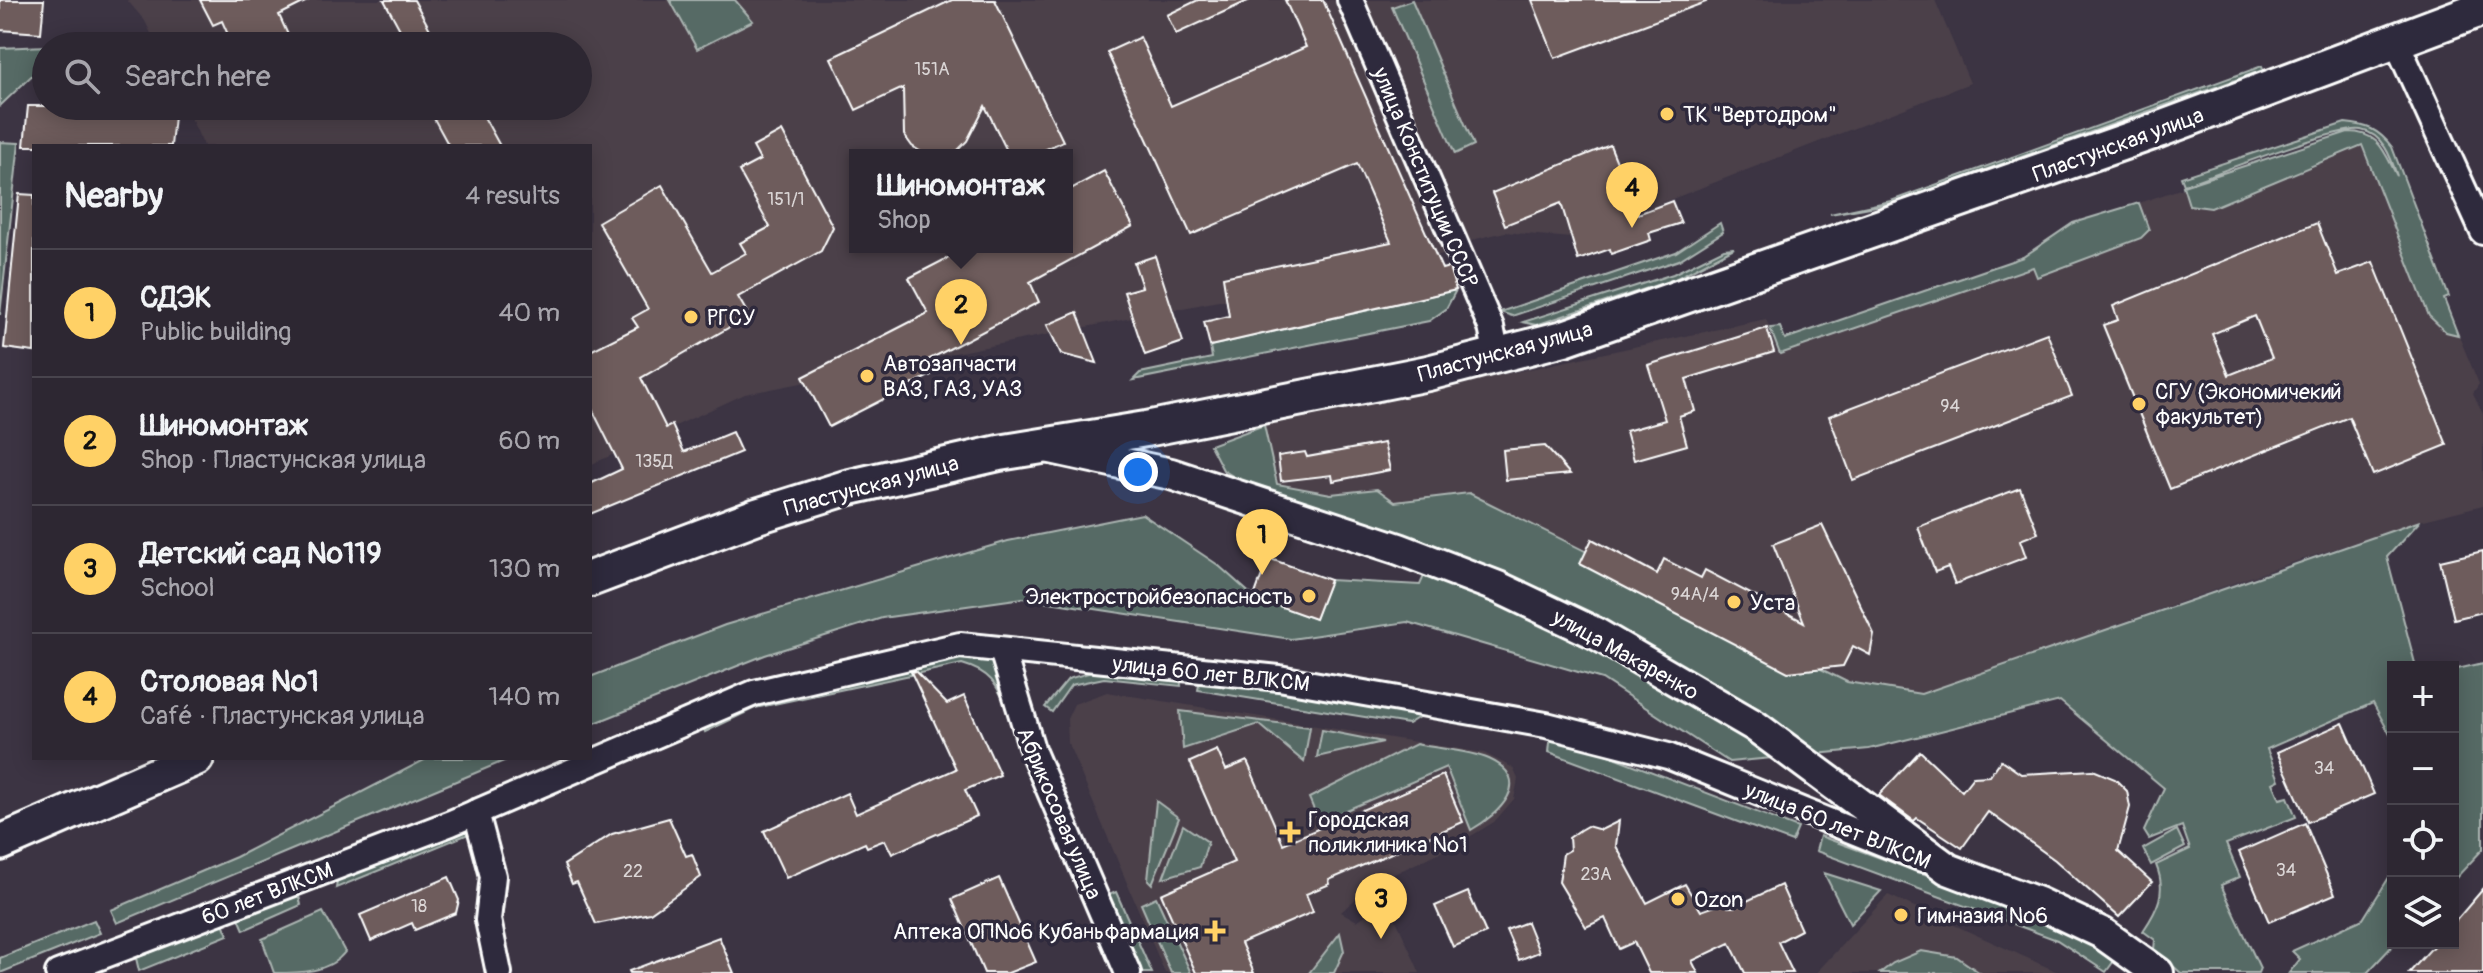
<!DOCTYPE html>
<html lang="en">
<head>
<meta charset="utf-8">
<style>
  body { margin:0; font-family:Pangolin,sans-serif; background:#39333e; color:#f1f3f6 }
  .controls { position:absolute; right:24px; bottom:24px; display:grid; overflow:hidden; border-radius:0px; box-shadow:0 4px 20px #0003 }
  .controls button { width:72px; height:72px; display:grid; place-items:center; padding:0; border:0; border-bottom:2px solid #48444d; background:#2d2732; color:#f1f3f6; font:40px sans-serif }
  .you { position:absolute; left:1138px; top:472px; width:28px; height:28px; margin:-20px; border:6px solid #fff; border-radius:50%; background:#1a73e8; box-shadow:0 0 0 12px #1a73e833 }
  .badge { display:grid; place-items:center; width:52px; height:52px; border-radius:50%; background:#ffd166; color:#111; font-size:26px; font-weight:700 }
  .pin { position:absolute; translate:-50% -66px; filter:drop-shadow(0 2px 4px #0008) }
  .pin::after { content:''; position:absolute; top:42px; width:28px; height:24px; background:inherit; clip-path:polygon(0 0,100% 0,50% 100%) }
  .popup { position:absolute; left:849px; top:149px; width:224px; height:104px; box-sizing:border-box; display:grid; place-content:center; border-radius:0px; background:#2d2732; filter:drop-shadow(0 2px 6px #0005); font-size:26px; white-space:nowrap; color:#a7a5ac }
  .popup b { font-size:30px; color:#f1f3f6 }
  .popup::after { content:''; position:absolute; left:50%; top:100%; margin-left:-16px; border:16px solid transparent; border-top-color:#2d2732 }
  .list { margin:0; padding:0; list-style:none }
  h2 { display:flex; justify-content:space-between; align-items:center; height:104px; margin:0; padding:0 32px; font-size:34px }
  h2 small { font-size:26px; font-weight:400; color:#a7a5ac }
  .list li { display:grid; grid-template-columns:52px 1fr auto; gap:24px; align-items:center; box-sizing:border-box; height:128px; padding:0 32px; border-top:2px solid #48444d }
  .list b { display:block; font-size:30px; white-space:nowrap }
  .list p { margin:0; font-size:26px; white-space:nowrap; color:#a7a5ac }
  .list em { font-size:26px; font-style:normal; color:#a7a5ac }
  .icon { flex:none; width:44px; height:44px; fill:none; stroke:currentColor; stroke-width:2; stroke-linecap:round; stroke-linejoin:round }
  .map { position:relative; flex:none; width:2483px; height:973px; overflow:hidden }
  .search { position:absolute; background:#2d2732; box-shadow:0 4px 20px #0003; left:32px; top:32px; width:560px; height:88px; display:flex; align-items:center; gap:20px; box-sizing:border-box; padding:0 28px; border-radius:44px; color:#a7a5ac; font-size:30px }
  .panel { position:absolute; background:#2d2732; box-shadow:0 4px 20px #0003; left:32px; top:144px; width:560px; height:616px; border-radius:0px }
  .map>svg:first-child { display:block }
  .built { fill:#4b404a; fill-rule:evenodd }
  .green { fill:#576b65; stroke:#abb5b2; stroke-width:2 }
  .building { fill:#6e5c5b; stroke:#fff; stroke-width:2; fill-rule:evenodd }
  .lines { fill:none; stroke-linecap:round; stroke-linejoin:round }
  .minor-casing { stroke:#fff; stroke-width:30 }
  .tertiary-casing { stroke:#fff; stroke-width:36 }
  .secondary-casing { stroke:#fff; stroke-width:40 }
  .minor { stroke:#2f2a3d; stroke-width:24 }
  .tertiary { stroke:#2f2a3d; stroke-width:30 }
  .secondary { stroke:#2f2a3d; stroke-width:34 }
  .poi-dot { fill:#ffd166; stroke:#2f2a3d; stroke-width:3 }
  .labels { text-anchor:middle; stroke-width:7; stroke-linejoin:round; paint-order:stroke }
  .number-label { font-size:18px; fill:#dbd6d6 }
  .poi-label { font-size:22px; fill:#fff; stroke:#2f2a3d; text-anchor:start }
  .street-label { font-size:22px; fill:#fff; stroke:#2f2a3d }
</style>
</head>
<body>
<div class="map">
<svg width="2483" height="973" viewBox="0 0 2483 973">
  <rect width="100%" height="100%" fill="#3c3443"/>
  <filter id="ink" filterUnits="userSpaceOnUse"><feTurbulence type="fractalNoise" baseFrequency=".0125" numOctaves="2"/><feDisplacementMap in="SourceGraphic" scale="16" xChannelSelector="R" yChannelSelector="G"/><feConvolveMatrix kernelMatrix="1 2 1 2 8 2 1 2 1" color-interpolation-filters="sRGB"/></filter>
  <g filter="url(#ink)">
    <!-- built -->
    <g class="built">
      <path d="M127,0H1935L1970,83L1572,238L1505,232L1476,239L1428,260L745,394L590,465V146H204L185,106H578V46H157L145,21ZM855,155H1067V247H855Z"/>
      <polygon points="2348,132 2375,137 2479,384 2473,393 2483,414 2483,505 2420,521 2285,565 1921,694 1847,682 1469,493 1395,502 1377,489 1331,494 1277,484 1264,425 1766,319 1779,354 2034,267 2133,219 2139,203"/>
      <polygon points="1107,692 1484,753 1513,768 1518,779 1514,799 1494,822 1461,842 1371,885 1341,912 1357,921 1387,900 1420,973 1165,973 1068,743 1067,719 1074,704"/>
      <polygon points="1888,895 2060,973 1816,973"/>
    </g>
    <!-- green -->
    <g class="green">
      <polygon points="670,0 735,0 753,21 697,49"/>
      <polygon points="1412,0 1474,145 1455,154 1392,7"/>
      <polygon points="46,46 46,62 0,106 0,48"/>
      <polygon points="2262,66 2263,70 1893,203 1830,214 1891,201"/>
      <path d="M2345,123C2367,125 2378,129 2392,147L2449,297L2444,299L2458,335L2446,332L2429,316L2362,145L2211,208L2189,205L2183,186L2348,132C2380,132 2384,152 2397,176C2391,157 2383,134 2361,130C2337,126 2215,174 2184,185L2181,177Z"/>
      <polygon points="0,142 19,143 0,315"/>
      <polygon points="2139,203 2149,230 2141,238 2037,277 2033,267 1780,354 1770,328 1780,327 1785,339 2023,257 2073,223"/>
      <polygon points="1720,223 1723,232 1679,260 1512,316 1500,312 1676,252"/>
      <polygon points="1734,248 1675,279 1536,325 1523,322 1673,274 1724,249"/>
      <polygon points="1456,290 1446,309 1429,321 1133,380 1140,373 1212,358 1210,346"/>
      <path d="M1264,425L1277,484L1331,494L1377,489L1395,502L1469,493L1847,682L1921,694L2420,521L2387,557L2416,667H2393V740L2373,703L2267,749L2279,780L2273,783L2280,799L2288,797L2296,817L2226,844L2240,877L2221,885L2260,968L2258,973H2181L2154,949L2155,940L2143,931C2158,909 2167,891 2156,865L2190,849L2182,826L2149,839L2144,831L2164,788L2060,701L1869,749L1729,762L1602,679L1407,622L1291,639L1023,598L882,618L765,655L590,725V677L725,625L1008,541L1142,514L1218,565L1254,597L1315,619L1330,580L1420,585L1436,549L1255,490L1223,470L1210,445Z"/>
      <path d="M971,653L1001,664L1008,709C996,683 990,672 962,664L755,708L705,732L702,722L757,698Z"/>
      <polygon points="2483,663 2483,849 2453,881 2453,670"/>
      <polygon points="1098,670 1180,674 1181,686 1104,678 1071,685 1052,712 1045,707 1068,679"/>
      <polygon points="1200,678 1277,687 1422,715 1408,724 1198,690"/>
      <polygon points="1180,711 1310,727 1304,762 1259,724 1183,749"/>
      <polygon points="1322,730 1383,742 1317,757"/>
      <polygon points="1551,733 1798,828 1792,842 1549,752"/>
      <path d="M1416,744C1439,749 1468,750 1489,759C1536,780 1498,815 1471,830L1446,767L1319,822L1309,798Z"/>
      <polygon points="428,758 511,758 117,923 111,910 236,857"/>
      <polygon points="1156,801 1179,818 1152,884 1148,880"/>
      <polygon points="467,824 471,833 336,888 338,875"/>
      <polygon points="1183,825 1208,842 1200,867 1163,878"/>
      <polygon points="2177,830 2185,847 2151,865 2143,849"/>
      <polygon points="1820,836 2021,909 2119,954 2106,972 2057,940 1816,851"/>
      <polygon points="2393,871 2395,943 2367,973 2289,973 2300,959 2292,951 2363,919"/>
      <polygon points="1824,873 1881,891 1850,924"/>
      <polygon points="298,892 301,905 244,930 239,918"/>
      <polygon points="1116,892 1152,973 1138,973 1106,896"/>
      <polygon points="1156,897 1191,973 1171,973 1141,904"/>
      <path d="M323,912L345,952C329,973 299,973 274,973L262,939Z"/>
      <polygon points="94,920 100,933 0,973 0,958"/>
      <polygon points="223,923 228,935 139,971 136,958"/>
      <polygon points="1340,933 1344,951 1334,973 1309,973"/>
      <polygon points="1921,951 1957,957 1980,973 1880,973 1893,963"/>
    </g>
    <!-- building -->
    <g class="building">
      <polygon points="0,0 44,0 41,33 0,30"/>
      <polygon points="200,0 309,0 279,15 293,46 233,46 222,21 213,25"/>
      <polygon points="384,0 414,0 439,46 409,46"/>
      <polygon points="952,0 995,0 1063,141 1034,155 1009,155 985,106 967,141 957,151 947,155 926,155 912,146 904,135 903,88 856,110 831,58"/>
      <polygon points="1198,0 1250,0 1176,34 1167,15"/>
      <polygon points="1285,0 1323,0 1442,269 1449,267 1456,290 1210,346 1204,322 1229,316 1223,277 1391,242 1357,164 1191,235 1107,52 1140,37 1171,106 1306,47"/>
      <polygon points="1532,0 1705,0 1706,2 1555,58"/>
      <polygon points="28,106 126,106 125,111 174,116 171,146 24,146"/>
      <polygon points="449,106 478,106 500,146 449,146 432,115"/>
      <polygon points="782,131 833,227 821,251 738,297 749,316 641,378 666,428 672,425 684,452 732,432 741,452 590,514 590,484 622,469 590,405 590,351 638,327 632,318 648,309 598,222 662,185 712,272 746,253 740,243 770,227 739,171 760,160 753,147"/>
      <polygon points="1610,145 1638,214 1672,201 1681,223 1649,233 1651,240 1611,254 1610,249 1578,260 1561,203 1505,225 1492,193"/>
      <polygon points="1104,171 1133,226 1030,282 1039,302 924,362 931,375 829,427 803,377 928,313 909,278 969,247 1067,247 1067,191"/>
      <polygon points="19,194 34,195 34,352 4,348"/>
      <path d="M2317,223L2338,275L2373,262L2447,445L2373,475L2349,417L2170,489L2103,325L2118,320L2113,306ZM2255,316L2272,358L2229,375L2212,334Z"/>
      <polygon points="1155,256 1183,342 1145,355 1124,292 1142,287 1134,263"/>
      <polygon points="1077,312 1097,363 1061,354 1047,325"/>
      <polygon points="1767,328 1774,352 1686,379 1695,411 1679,416 1687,445 1634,460 1626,431 1665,420 1648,365"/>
      <polygon points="2047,333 2072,396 1853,480 1829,416"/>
      <polygon points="1384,443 1390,470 1333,481 1332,475 1281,481 1278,456 1305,452 1307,457"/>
      <polygon points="1545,446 1570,474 1506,480 1503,450"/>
      <polygon points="2020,488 2038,533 2020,540 2026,557 1955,584 1948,567 1935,572 1918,527"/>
      <polygon points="1822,525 1874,634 1870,655 1853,646 1843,666 1788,672 1580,564 1592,539 1657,574 1664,559 1701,578 1705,570 1804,622 1773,544"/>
      <polygon points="2483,551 2483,612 2454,619 2440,561"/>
      <polygon points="1268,558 1330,580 1315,619 1254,597"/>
      <polygon points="915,671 947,704 964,696 1000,775 965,790 977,816 892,854 885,840 867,847 865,843 786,878 764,831 847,793 856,814 956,769 911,672"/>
      <polygon points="2343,723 2374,794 2308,822 2277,752"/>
      <polygon points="1217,750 1226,770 1247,761 1283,844 1443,775 1463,822 1329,880 1330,884 1306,894 1313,912 1241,943 1254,973 1196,973 1161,894 1234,862 1190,762"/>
      <polygon points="1920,751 1962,791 1973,777 1990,776 2001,760 2021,774 2093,770 2115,779 2127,791 2130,807 2118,851 2152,882 2119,917 2055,860 1988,812 1962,848 1917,818 1914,821 1879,795"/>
      <polygon points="669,818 686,856 692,854 701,877 650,913 596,924 577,882 572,884 564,865 612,834"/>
      <polygon points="1619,821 1616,846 1647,903 1685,884 1701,911 1726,902 1728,907 1734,907 1781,885 1801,930 1778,942 1793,973 1745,973 1730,943 1692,961 1698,973 1649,973 1634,942 1619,949 1605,918 1586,927 1559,882 1563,854 1570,850 1569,838 1580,830 1587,826 1601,830"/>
      <polygon points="2305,823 2335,894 2269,922 2239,852"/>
      <polygon points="449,877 459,900 456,913 415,930 412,923 371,941 360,915"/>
      <polygon points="999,878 1036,962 1008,973 984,973 952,899"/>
      <polygon points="2483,889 2483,973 2409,973 2436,943 2453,943 2453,924"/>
      <polygon points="1468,892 1486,933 1453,947 1435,906"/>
      <polygon points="1527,922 1539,952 1519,960 1506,930"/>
      <polygon points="719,937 734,973 630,973 629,971"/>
    </g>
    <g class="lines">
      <!-- minor casing -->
      <g class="minor-casing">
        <g id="minor">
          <polyline points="1350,0 1491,327 1497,356"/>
          <polyline points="2396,41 2483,232"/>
          <polyline points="1002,650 1033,752 1128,973"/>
          <polyline points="476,812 493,876 488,920 499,973"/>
          <polyline points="58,973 451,823 754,693 960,645 1279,678 1546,725 1668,756 1922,859"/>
        </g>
      </g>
      <!-- tertiary casing -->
      <g class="tertiary-casing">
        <polyline id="tertiary" points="1051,448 1171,474 1399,549 1498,587 1595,633 1755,726 1948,869 2038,903 2102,933 2158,973"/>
      </g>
      <!-- secondary casing -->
      <g class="secondary-casing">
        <g id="secondary">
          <polyline points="590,579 757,516 846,488 999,453 1146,429 1428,373 1564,338 2158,130 2483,8"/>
          <polyline points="0,843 196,758"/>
        </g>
      </g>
      <!-- minor -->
      <use href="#minor" class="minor"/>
      <!-- tertiary -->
      <use href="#tertiary" class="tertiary"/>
      <!-- secondary -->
      <use href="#secondary" class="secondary"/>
    </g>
  </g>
  <!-- markers -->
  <g class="poi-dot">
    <circle cx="1667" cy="114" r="8"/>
    <circle cx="691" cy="317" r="8"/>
    <circle cx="867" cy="376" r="8"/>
    <circle cx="2139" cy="404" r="8"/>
    <circle cx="1309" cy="596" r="8"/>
    <circle cx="1734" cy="602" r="8"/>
    <path d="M1286 820h8v8h8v8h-8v8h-8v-8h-8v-8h8z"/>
    <circle cx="1678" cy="899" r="8"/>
    <circle cx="1901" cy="915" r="8"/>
    <path d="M1211 919h8v8h8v8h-8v8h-8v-8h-8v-8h8z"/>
  </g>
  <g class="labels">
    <!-- number labels -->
    <g class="number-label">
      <text x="932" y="75">151А</text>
      <text x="786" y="205">151/1</text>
      <text x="1950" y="412">94</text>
      <text x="654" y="467">135Д</text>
      <text x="1695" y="600">94А/4</text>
      <text x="2324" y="774">34</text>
      <text x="2286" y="876">34</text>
      <text x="633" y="877">22</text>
      <text x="1596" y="880">23А</text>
      <text x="419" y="912">18</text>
    </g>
    <!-- poi labels -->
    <g class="poi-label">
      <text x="1683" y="122">ТК "Вертодром"</text>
      <text x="707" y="325">РГСУ</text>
      <text x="883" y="371">Автозапчасти<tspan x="883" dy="25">ВАЗ, ГАЗ, УАЗ</tspan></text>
      <text x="2155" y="399">СГУ (Экономичекий<tspan x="2155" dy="25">факультет)</tspan></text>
      <text x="1293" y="604" text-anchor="end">Электростройбезопасность</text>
      <text x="1750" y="610">Уста</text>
      <text x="1308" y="827">Городская<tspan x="1308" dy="25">поликлиника №1</tspan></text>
      <text x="1694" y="907">Ozon</text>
      <text x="1917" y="923">Гимназия №6</text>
      <text x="1199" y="939" text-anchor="end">Аптека ОП№6 Кубаньфармация</text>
    </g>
    <!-- street labels -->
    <g class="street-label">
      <text transform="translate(2118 144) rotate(-20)" y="8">Пластунская улица</text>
      <text transform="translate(1426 177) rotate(67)" y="8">улица Конституции СССР</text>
      <text transform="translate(1505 351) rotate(-15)" y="8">Пластунская улица</text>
      <text transform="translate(871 485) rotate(-15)" y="8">Пластунская улица</text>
      <text transform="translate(1626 654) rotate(29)" y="8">улица Макаренко</text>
      <text transform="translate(1211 673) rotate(6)" y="8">улица 60 лет ВЛКСМ</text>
      <text transform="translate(1060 813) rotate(67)" y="8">Абрикосовая улица</text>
      <text transform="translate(1838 825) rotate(22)" y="8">улица 60 лет ВЛКСМ</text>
      <text transform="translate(267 893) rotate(-21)" y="8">60 лет ВЛКСМ</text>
    </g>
  </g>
</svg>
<div class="controls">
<button>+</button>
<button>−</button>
<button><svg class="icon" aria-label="locate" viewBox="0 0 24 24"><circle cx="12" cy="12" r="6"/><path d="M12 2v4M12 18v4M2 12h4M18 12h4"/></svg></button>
<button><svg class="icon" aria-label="layers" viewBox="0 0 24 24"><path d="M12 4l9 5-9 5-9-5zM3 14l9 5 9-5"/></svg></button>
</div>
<div class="you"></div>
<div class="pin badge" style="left:1262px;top:575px">1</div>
<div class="pin badge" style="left:961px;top:345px">2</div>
<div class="popup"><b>Шиномонтаж</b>Shop</div>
<div class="pin badge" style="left:1381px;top:939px">3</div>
<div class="pin badge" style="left:1632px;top:228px">4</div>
<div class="search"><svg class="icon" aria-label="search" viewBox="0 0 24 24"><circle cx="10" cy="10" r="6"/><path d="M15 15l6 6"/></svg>Search here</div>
<section class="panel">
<h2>Nearby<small>4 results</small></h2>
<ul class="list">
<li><span class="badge">1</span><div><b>СДЭК</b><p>Public building</p></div><em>40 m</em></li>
<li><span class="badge">2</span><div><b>Шиномонтаж</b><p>Shop · Пластунская улица</p></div><em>60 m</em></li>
<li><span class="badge">3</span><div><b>Детский сад №119</b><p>School</p></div><em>130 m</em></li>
<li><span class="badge">4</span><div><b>Столовая №1</b><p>Café · Пластунская улица</p></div><em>140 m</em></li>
</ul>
</section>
</div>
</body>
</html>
